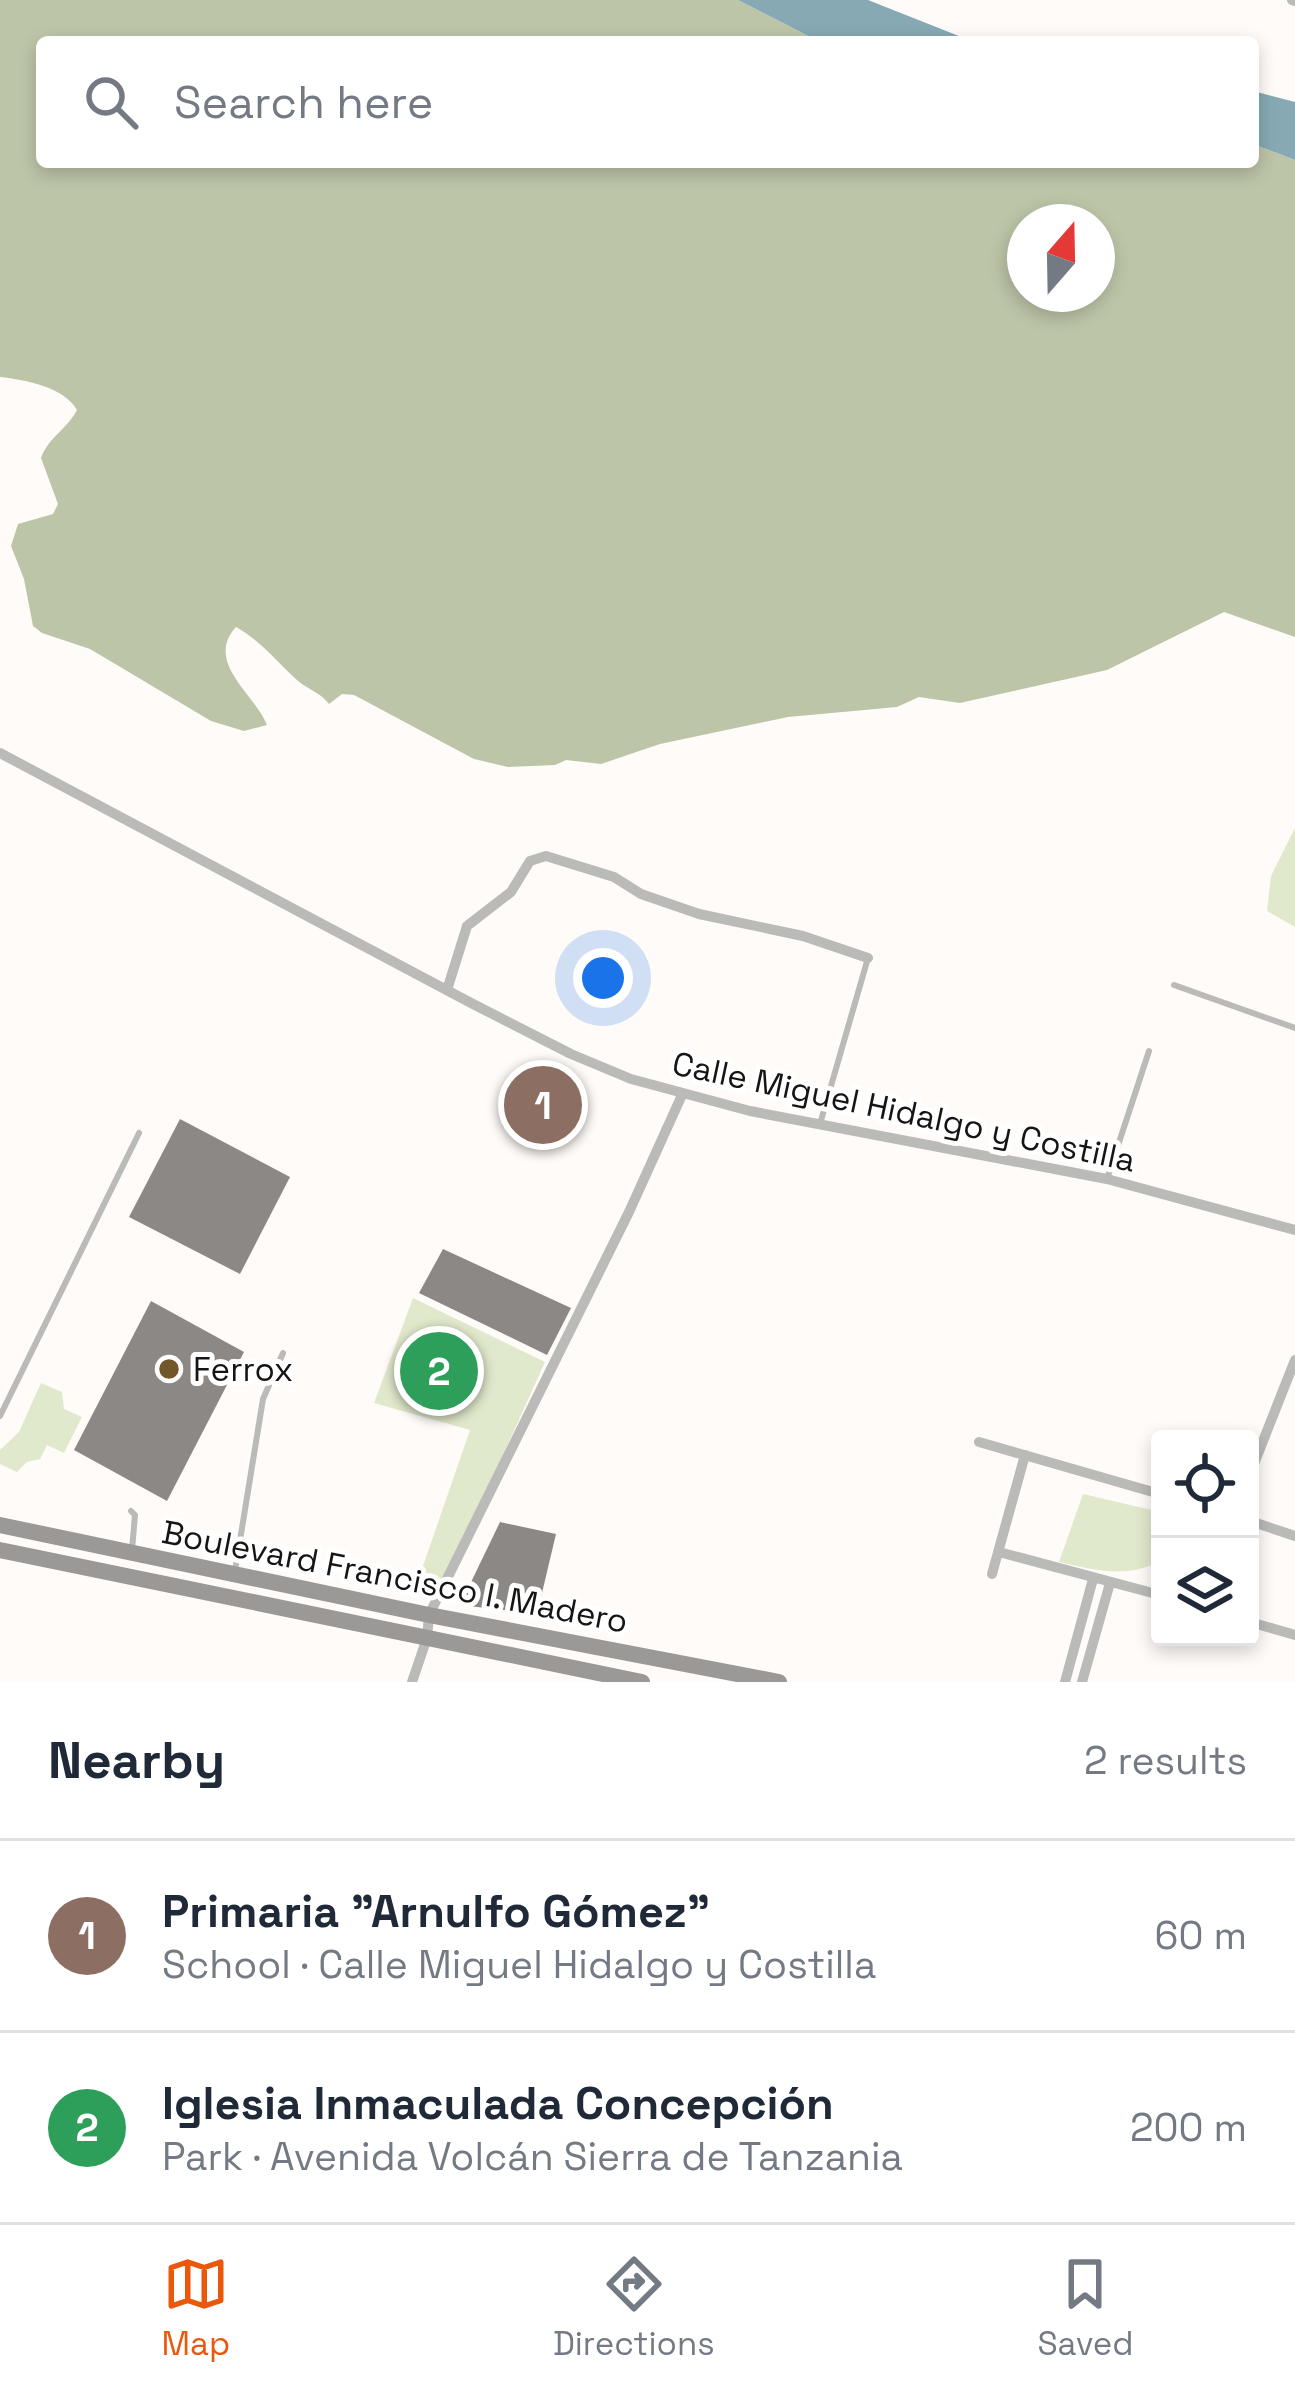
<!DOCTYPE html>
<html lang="en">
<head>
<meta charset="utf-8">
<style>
  body { margin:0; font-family:"Space Grotesk",sans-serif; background:#f6f6f7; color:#1f2937 }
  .controls { position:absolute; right:36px; bottom:36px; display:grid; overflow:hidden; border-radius:12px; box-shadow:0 6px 18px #0003 }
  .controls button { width:108px; height:108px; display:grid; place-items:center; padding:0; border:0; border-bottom:3px solid #e0e1e3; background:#fff; color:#1f2937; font:60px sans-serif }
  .compass { position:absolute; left:1007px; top:204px; width:108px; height:108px; border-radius:50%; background:#fff; box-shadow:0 6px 18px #0003; rotate:20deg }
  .you { position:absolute; left:603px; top:978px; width:42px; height:42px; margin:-30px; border:9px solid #fff; border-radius:50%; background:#1a73e8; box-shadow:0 0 0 18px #1a73e833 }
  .badge { display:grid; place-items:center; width:78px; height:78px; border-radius:50%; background:#ea580c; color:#fff; font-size:39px; font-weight:700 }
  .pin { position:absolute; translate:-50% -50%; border:6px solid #fff; box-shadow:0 3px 12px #0006 }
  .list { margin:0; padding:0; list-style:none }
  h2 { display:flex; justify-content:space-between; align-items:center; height:156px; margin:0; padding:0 48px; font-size:51px }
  h2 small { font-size:39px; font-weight:400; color:#747a83 }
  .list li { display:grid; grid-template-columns:78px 1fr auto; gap:36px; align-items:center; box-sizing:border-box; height:192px; padding:0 48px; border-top:3px solid #e0e1e3 }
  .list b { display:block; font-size:45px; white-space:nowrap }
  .list p { margin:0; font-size:39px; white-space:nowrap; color:#747a83 }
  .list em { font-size:39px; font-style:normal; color:#747a83 }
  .icon { flex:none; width:66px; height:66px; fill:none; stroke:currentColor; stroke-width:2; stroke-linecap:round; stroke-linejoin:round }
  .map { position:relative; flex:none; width:1295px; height:1682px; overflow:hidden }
  .search { position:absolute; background:#fff; box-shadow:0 6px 18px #0003; left:36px; right:36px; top:36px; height:132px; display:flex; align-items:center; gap:30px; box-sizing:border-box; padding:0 42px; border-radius:12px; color:#747a83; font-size:45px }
  .sheet { height:540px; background:#fff }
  nav { display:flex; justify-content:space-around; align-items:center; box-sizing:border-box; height:168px; border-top:3px solid #e0e1e3; background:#fff; font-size:33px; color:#747a83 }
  nav a { display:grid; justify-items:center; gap:6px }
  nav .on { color:#ea580c }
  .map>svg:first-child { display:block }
  .green { fill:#e1e9cc }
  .forest { fill:#bdc5a8; fill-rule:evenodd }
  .water { fill:#86a9b4 }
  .building { fill:#8b8886 }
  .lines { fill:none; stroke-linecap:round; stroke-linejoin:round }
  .lane { stroke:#babab8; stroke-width:6 }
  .street { stroke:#babab8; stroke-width:10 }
  .secondary { stroke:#9b9997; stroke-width:16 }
  .poi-dot { fill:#705828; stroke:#fff; stroke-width:4.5 }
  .labels { text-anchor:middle; stroke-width:10; stroke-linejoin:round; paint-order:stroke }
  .street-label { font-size:33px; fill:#161514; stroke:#fff }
  .poi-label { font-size:33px; fill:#161514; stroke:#fff; text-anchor:start }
</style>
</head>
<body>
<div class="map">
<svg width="1295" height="1682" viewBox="0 0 1295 1682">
  <rect width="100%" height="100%" fill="#fffbf8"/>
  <!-- green -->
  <g class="green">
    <polygon points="1295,828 1295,927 1267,911 1271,876"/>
    <polygon points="413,1298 545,1362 439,1597 414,1592 470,1430 374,1403"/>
    <polygon points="41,1383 62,1392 64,1409 82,1417 64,1453 47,1445 40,1459 27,1462 17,1472 0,1464 0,1450 19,1432"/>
    <path d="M1083,1494L1160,1512V1561C1125,1579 1096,1570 1059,1562Z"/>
  </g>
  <!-- forest -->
  <path class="forest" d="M0,0H738L820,42H42V162H1053C1086,174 1114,164 1147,162C1182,160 1218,162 1253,162V144L1295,160V637L1224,612L1107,670L960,703L919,697L897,707L788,717L660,744L601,764L566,760L555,765L508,767L474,759L354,695L342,694L329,704C320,692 308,690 297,680C276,661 261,641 236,627C204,662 255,694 267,725L244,731L211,721L90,649L42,633L33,626L24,579L11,546L18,524L53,514L58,504L41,458C48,438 67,429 77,410C64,387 26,380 0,377ZM1025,222H1097V294H1025Z"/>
  <!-- water -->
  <g class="water">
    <polygon points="738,0 868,0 974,42 820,42"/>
    <polygon points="1253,91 1295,102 1295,160 1253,144"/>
  </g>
  <!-- building -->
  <g class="building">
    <polygon points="180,1119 290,1177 240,1274 129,1217"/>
    <polygon points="443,1249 571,1308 547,1355 419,1293"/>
    <polygon points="151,1301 244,1352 167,1501 74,1450"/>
    <polygon points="500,1522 556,1534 537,1614 460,1605"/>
  </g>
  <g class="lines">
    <!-- lane -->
    <g class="lane">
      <polyline points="1174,985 1295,1028"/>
      <polyline points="820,1124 868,958"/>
      <polyline points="1107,1179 1149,1051"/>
      <polyline points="0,1416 139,1133"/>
      <polyline points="131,1511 135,1515 132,1550"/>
      <polyline points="235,1571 263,1399 283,1353"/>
    </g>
    <!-- street -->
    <g class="street">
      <polyline points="1292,0 1295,1"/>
      <polyline points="0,753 473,1004 571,1054 631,1079 750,1111 1107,1179 1295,1230"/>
      <polyline points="447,990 467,926 511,892 530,861 546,856 614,877 641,894 699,914 803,936 868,958"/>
      <polyline points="979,1442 1160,1494"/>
      <polyline points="1250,1474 1295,1360"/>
      <polyline points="1250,1521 1295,1536"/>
      <polyline points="999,1552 1160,1595"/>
      <polyline points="992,1574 1025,1455"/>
      <polyline points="1250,1622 1295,1635"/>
      <polyline points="412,1682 427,1638 429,1615 629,1212 682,1095"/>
      <polyline points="1065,1682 1093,1579"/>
      <polyline points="1082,1682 1110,1583"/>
    </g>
    <!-- secondary -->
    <g class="secondary">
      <polyline points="0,1525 429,1615 779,1682"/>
      <polyline points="0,1550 642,1682"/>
    </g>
  </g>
  <!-- markers -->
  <circle class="poi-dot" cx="169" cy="1369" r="12"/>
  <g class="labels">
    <!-- street labels -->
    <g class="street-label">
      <text transform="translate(904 1111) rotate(12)" y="12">Calle Miguel Hidalgo y Costilla</text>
      <text transform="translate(395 1576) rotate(11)" y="12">Boulevard Francisco I. Madero</text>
    </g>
    <!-- poi labels -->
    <g class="poi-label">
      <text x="193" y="1381">Ferrox</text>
    </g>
  </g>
</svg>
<div class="controls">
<button><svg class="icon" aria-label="locate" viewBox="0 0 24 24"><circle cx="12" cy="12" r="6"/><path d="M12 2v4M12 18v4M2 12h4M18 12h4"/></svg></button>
<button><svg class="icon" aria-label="layers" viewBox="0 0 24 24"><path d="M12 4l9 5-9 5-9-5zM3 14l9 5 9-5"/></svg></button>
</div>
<svg class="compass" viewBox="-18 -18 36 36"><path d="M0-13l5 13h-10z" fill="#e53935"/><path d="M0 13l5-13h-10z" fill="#747a83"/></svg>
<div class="you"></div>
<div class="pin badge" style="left:543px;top:1105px;background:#8d6e63">1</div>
<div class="pin badge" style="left:439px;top:1371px;background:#2e9e5b">2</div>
<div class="search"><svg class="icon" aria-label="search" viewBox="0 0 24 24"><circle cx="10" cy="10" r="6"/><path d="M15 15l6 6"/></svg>Search here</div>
</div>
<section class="sheet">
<h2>Nearby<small>2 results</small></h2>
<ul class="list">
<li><span class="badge" style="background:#8d6e63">1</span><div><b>Primaria &quot;Arnulfo Gómez&quot;</b><p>School · Calle Miguel Hidalgo y Costilla</p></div><em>60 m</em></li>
<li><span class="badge" style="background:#2e9e5b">2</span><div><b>Iglesia Inmaculada Concepción</b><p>Park · Avenida Volcán Sierra de Tanzania</p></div><em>200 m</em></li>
</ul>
</section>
<nav>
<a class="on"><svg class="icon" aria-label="map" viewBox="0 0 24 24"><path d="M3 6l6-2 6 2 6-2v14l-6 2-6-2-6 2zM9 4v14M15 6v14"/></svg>Map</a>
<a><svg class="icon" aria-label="directions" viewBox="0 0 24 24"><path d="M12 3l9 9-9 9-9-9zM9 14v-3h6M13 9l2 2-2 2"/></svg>Directions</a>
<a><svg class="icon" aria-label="saved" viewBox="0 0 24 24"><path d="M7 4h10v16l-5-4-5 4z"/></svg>Saved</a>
</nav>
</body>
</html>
